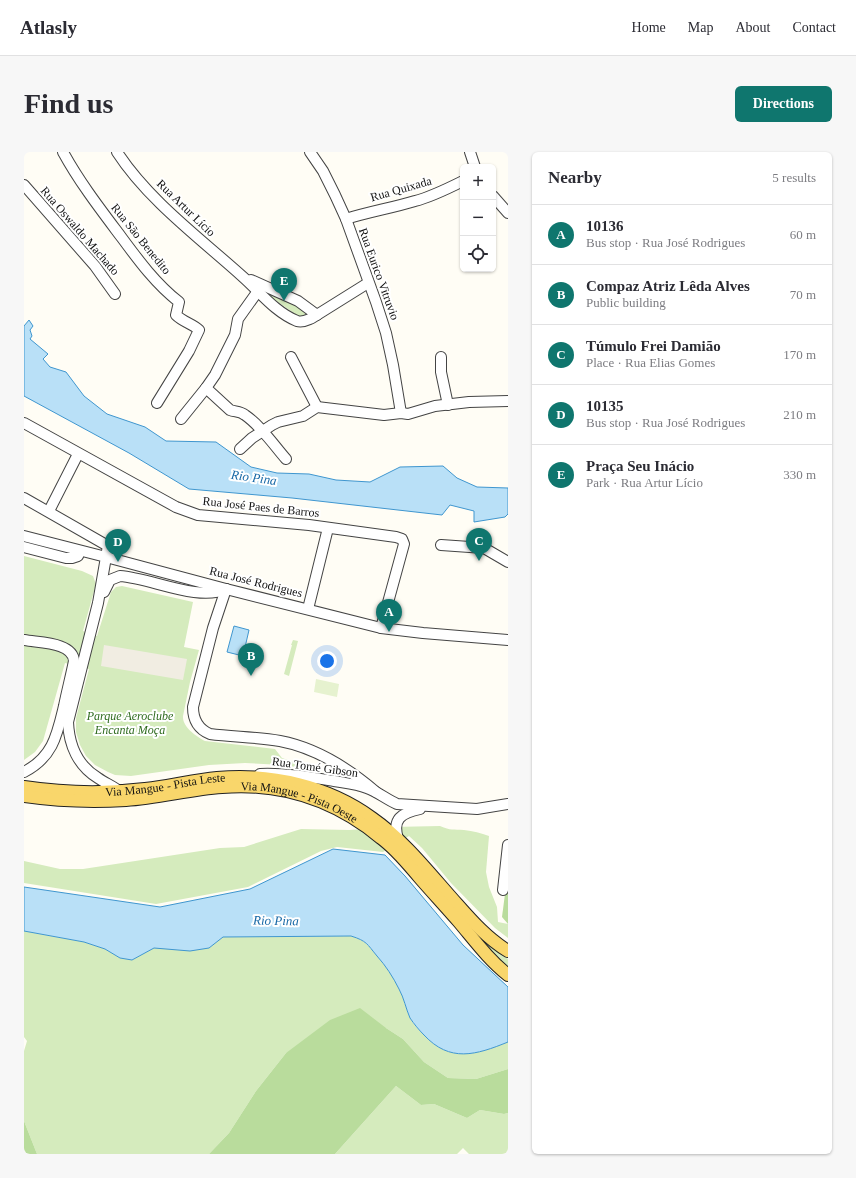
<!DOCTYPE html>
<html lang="en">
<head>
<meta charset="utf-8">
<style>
  body { margin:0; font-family:"Times New Roman",serif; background:#f7f7f7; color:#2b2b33 }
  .controls { position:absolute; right:12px; top:12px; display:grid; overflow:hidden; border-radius:6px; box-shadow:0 1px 3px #0004 }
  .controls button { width:36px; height:36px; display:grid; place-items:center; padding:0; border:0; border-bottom:1px solid #e1e1e2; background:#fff; color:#2b2b33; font:20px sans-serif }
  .you { position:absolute; left:303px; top:509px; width:14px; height:14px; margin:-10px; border:3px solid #fff; border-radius:50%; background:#1a73e8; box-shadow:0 0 0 6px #1a73e833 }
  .badge { display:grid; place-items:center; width:26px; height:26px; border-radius:50%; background:#0f766e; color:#fff; font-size:13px; font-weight:700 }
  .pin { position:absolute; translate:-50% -33px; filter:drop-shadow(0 1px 2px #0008) }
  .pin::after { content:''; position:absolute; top:21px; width:14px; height:12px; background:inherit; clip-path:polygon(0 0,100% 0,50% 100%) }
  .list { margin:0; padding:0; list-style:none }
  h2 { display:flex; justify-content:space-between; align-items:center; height:52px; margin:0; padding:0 16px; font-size:17px }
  h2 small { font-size:13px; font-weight:400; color:#7c7c81 }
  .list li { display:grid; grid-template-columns:26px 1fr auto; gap:12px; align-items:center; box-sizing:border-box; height:60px; padding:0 16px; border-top:1px solid #e1e1e2 }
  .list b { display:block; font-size:15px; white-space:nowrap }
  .list p { margin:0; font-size:13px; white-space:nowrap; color:#7c7c81 }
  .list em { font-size:13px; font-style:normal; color:#7c7c81 }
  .icon { flex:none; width:22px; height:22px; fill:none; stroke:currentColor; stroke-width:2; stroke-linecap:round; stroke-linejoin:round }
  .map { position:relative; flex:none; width:484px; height:1002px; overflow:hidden; border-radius:6px }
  header { display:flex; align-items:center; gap:24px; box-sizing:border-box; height:56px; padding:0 20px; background:#fff; border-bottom:1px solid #e1e1e2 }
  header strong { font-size:19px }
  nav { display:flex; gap:22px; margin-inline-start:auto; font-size:14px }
  .intro { display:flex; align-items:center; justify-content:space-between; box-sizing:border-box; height:96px; padding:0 24px }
  h1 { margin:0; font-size:28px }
  .button { padding:10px 18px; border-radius:6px; background:#0f766e; color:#fff; font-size:14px; font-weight:700 }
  main { display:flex; gap:24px; padding:0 24px }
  aside { flex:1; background:#fff; border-radius:6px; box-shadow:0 1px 3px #0004 }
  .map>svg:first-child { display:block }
  .green { fill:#d5ebbd }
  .forest { fill:#b9dc9c }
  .pitch { fill:#e6f2cf }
  .plaza { fill:#f1ede2 }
  .water { fill:#b9e0f7; stroke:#3f96cf }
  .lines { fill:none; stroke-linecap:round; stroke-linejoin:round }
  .minor-casing { stroke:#444; stroke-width:12 }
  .major-casing { stroke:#222; stroke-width:14 }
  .minor { stroke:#fff; stroke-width:10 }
  .major { stroke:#f9d66b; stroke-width:12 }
  .labels { text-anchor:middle; stroke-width:4; stroke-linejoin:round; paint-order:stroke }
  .street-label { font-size:12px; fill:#111; stroke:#fff }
  .park-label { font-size:12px; font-style:italic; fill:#2f6b1f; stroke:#fff }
  .water-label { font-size:13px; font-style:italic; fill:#1768a6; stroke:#fff }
</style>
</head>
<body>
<header>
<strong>Atlasly</strong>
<nav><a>Home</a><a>Map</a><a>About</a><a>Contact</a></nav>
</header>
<div class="intro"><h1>Find us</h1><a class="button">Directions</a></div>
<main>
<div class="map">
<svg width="484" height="1002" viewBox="0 0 484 1002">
  <rect width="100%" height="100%" fill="#fffdf5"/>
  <!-- green -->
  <g class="green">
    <polygon points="237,137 265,148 284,161 278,165 274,164 238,139"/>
    <path d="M0,404L58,419L69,424L72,432L59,479L73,484L87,440L92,435L98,434L169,450L160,495L175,498L166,530L159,564C158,575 173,585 181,589L251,597L258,606L297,619L258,613L221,611L185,613L107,624L91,623L84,620L71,613L62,604L56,593L52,580V566L65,517L41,511L19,589L11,600L0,608Z"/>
    <polygon points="269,488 274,489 265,524 260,522 268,493 267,493"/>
    <path d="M416,674C427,679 429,677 440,678C449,679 457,681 465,684L462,720L465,735L473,755L474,770L484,772V786L471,776L427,731L398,696L385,684L359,700L313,695L297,699L224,735L132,752L0,731V709L36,717H59L196,696L220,695L277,677L325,678L368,675Z"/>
    <path d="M0,779L60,790L81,797L96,806L108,808L130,796H185L199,785L327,784C342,789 343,792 353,804C362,814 369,825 375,837C380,846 382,857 386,866C389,872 395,878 400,883C426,911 452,903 484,890V917L452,927L424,926L400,910L379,887L362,876L262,901L232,939L205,981L185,1002H13L0,969V899L3,889L0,885Z"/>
    <polygon points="451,783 484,807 484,817"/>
    <polygon points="372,934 397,953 410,952 443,966 456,958 480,962 484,961 484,1002 445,1002 439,996 433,1002 311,1002"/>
  </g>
  <!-- forest -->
  <g class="forest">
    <polygon points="484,719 484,772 478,765"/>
    <polygon points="336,856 362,876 379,887 400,910 424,926 452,927 484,917 484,961 480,962 456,958 443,966 410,952 397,953 372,934 311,1002 185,1002 205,981 232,939 262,901 306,868"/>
    <polygon points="0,969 13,1002 0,1002"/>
  </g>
  <!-- pitch -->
  <polygon class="pitch" points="292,527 315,532 313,545 290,540"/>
  <!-- plaza -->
  <polygon class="plaza" points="80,493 163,507 159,528 77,514"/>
  <!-- water -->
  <g class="water">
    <polygon points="5,168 9,174 6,178 8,184 6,187 24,202 19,207 26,215 42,220 60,244 83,262 121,275 142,289 192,290 227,315 253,321 285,322 312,328 346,330 376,315 419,314 433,326 453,335 484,336 484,362 481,365 450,370 450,359 426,353 418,363 268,346 165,337 105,301 0,244 0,174"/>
    <polygon points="210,474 225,478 219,504 203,500"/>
    <path d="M309,697L361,703L381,724L439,793L484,835V890C452,903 426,911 400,883C395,878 390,872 386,866C382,857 380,846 375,837C369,825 362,814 353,804C343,792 343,789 327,784L199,785L185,796L166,799L130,796L108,808L96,806L81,797L60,790L0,779V735L136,755L226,737Z"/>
  </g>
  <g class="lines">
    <!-- minor casing -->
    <g class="minor-casing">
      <g id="minor">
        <path d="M39,0C56,31 77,58 98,86C115,109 132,132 155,150L152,163C159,170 169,172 175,178L165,199L133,251"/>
        <path d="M93,0C124,48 177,87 219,125C236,140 251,160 273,169C279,171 283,168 288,166L344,131"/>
        <polyline points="286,0 299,19 311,43 322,67 352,150 362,181 369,213 377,261"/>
        <polyline points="446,0 451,15"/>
        <polyline points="0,33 71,114 91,142"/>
        <polyline points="469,44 484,61"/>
        <path d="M322,67C344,60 368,56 391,49C407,45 423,37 439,29"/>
        <polyline points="227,128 274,149 293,163"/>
        <polyline points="267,205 293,255"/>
        <polyline points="417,205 417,220 424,253"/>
        <path d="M182,236L206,258C211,260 216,259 221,263C237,274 249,292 262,307"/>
        <polyline points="157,267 182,236 191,223 211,183 214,167 234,139"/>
        <polyline points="0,271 152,355 174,363 285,373 372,385 378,387 380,392 357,476"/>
        <polyline points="216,297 228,286 248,273 254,270 279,264 293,255 360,263 377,261 384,262 411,254 445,250 484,249"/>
        <polyline points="0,346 84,394 82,405 202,437 357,476 399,481 484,488"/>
        <polyline points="25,359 54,302"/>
        <path d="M0,384L82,405L74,451L44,570C45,593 54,614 74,626C81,631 89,634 95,639"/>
        <polyline points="417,393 460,396 484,410"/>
        <polyline points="0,395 42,406 48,406 54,404 56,399"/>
        <path d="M202,437L189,476L169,555C169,568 174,577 186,582C209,585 233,585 256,589C293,596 324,616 352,640"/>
        <path d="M80,440L86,428L96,424C127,426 174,450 202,437"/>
        <polyline points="284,457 304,376"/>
        <path d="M0,488C15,491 49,490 50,509C47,524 43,539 40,554C33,583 29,605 0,620"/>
        <path d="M236,622C261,621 285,625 310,629C321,631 332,632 343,636C354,640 362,647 373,652L453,657L484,652"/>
        <path d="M374,687C368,667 377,661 396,657"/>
        <polyline points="479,738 484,693"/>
      </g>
    </g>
    <!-- major casing -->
    <g class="major-casing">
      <g id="major">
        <path id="s1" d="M0,635C40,641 80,642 121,637C145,635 169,628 193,626C247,621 304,634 348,666C381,689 406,722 433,752C448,769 464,787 484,799"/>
        <path id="s2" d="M0,644C34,649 68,650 102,648C135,646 166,637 198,635C259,630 311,648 357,686C372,697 383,711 395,725C408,740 422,755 435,770C451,789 465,808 484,823"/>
      </g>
    </g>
    <!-- minor -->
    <use href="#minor" class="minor"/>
    <!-- major -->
    <use href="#major" class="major"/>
  </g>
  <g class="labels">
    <!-- street labels -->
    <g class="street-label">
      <text transform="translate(377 37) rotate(-16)" y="4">Rua Quixada</text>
      <text transform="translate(162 56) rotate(44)" y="4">Rua Artur Lício</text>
      <text transform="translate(56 79) rotate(49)" y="4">Rua Oswaldo Machado</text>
      <text transform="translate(117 87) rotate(51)" y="4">Rua São Benedito</text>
      <text transform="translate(355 122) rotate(70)" y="4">Rua Eurico Vitruvio</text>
      <text transform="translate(237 355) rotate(6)" y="4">Rua José Paes de Barros</text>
      <text transform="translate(232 430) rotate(14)" y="4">Rua José Rodrigues</text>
      <text transform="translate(291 615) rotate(8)" y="4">Rua Tomé Gibson</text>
      <text dy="4" stroke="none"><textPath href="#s1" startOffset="142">Via Mangue - Pista Leste</textPath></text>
      <text dy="4" stroke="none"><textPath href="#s2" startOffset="279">Via Mangue - Pista Oeste</textPath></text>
    </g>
    <!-- park labels -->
    <g class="park-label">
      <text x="106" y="568">Parque Aeroclube<tspan x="106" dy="14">Encanta Moça</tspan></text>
    </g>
    <!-- water labels -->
    <g class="water-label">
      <text transform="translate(230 325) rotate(8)" y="5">Rio Pina</text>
      <text transform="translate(252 768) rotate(1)" y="5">Rio Pina</text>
    </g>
  </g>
</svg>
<div class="controls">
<button>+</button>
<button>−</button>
<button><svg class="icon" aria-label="locate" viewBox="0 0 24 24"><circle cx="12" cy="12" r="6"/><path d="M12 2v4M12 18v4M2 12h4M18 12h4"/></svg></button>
</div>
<div class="you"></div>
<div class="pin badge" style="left:365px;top:480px">A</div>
<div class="pin badge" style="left:227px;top:524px">B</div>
<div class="pin badge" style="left:455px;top:409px">C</div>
<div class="pin badge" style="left:94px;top:410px">D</div>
<div class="pin badge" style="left:260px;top:149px">E</div>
</div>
<aside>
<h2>Nearby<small>5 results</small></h2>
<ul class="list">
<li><span class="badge">A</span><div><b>10136</b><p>Bus stop · Rua José Rodrigues</p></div><em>60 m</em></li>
<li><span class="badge">B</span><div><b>Compaz Atriz Lêda Alves</b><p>Public building</p></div><em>70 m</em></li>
<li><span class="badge">C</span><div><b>Túmulo Frei Damião</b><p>Place · Rua Elias Gomes</p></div><em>170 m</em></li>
<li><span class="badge">D</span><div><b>10135</b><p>Bus stop · Rua José Rodrigues</p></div><em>210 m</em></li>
<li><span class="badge">E</span><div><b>Praça Seu Inácio</b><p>Park · Rua Artur Lício</p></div><em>330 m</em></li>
</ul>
</aside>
</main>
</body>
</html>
